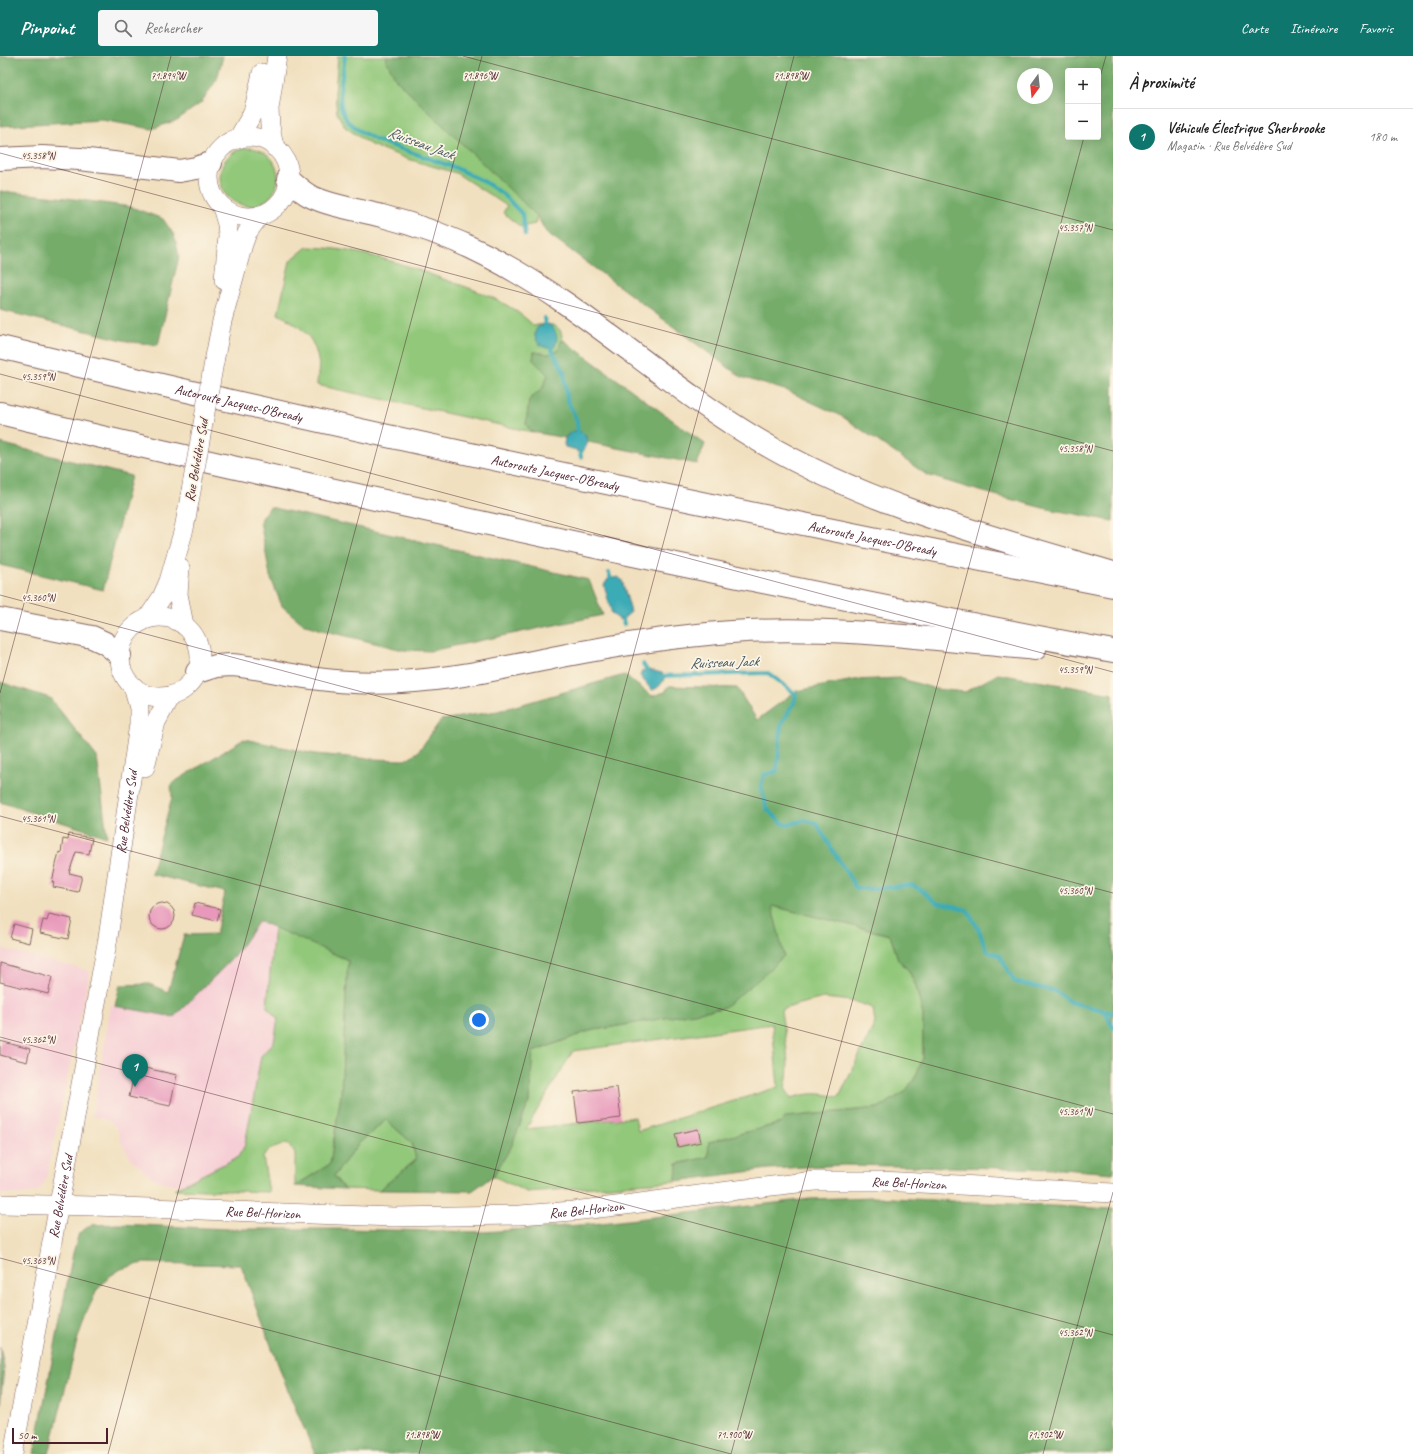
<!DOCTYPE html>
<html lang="fr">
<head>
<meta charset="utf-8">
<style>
  body { margin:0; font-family:Caveat,sans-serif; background:#f6f6f6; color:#222 }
  .controls { position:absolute; right:12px; top:12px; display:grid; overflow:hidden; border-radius:4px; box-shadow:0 4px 16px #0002 }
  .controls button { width:36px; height:36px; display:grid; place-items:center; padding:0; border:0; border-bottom:1px solid #e0e0e0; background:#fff; color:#222; font:20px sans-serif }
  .compass { position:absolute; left:1017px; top:12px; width:36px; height:36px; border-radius:50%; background:#fff; box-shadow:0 4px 16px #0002; rotate:195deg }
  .scale { position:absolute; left:12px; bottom:10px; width:96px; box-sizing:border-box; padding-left:4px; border:2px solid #4a1f2b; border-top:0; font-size:11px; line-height:14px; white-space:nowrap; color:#4a1f2b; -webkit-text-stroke:3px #fcf5e5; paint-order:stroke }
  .you { position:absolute; left:479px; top:964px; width:14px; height:14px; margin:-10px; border:3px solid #fff; border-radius:50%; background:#1a73e8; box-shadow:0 0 0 6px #1a73e833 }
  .badge { display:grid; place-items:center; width:26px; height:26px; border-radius:50%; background:#0f766e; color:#fff; font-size:13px; font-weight:700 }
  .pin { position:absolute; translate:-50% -33px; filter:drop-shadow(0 1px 2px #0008) }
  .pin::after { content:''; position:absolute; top:21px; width:14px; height:12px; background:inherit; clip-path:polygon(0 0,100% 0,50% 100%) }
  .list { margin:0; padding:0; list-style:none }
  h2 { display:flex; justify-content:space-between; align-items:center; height:52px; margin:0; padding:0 16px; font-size:17px }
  h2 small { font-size:13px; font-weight:400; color:#767676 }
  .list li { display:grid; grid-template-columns:26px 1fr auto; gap:12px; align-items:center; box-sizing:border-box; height:56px; padding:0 16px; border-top:1px solid #e0e0e0 }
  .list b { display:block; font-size:15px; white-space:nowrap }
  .list p { margin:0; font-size:13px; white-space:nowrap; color:#767676 }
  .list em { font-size:13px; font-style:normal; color:#767676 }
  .icon { flex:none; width:22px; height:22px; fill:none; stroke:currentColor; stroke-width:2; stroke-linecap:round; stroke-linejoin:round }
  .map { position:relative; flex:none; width:1113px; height:1398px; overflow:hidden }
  header { display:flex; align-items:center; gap:24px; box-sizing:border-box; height:56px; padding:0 20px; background:#0f766e; color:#fff }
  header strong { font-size:19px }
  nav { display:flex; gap:22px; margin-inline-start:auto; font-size:14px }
  .search { width:280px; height:36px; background:#f6f6f6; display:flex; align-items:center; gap:10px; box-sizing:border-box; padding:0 14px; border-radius:4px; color:#767676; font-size:15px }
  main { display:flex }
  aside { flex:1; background:#fff }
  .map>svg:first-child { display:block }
  .built { fill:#f6cfd6 }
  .green { fill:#92c87a; stroke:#6e7452; fill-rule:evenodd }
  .forest { fill:#75ac6a; stroke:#60664a; fill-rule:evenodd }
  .water { fill:#3aabb6; stroke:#426570 }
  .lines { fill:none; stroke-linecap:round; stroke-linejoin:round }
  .stream { stroke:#3aabb6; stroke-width:4 }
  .building { fill:#e899bb }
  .secondary-casing { stroke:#84635f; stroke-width:20 }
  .highway-casing { stroke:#84635f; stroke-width:24 }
  .secondary { stroke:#fff; stroke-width:19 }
  .highway { stroke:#fff; stroke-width:22 }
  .secondary-bridge-casing { stroke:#84635f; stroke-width:20; stroke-linecap:butt }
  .secondary-bridge { stroke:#fff; stroke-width:19 }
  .ticks { fill:none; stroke:#4a1f2b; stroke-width:1; stroke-opacity:0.45 }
  .labels { text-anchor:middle; stroke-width:3.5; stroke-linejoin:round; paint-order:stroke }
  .street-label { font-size:14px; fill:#4a1f2b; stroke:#fcf5e5 }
  .water-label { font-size:15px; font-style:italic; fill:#445763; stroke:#fcf5e5 }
  .ticks-label { font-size:10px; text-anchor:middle; fill:#4a1f2b; stroke:#fcf5e5; stroke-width:3.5; stroke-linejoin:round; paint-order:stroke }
</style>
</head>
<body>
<header>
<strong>Pinpoint</strong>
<div class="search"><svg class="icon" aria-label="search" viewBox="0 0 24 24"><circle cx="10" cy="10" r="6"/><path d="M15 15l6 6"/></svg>Rechercher</div>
<nav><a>Carte</a><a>Itinéraire</a><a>Favoris</a></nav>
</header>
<main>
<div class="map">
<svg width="1113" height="1398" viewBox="0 0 1113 1398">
  <rect width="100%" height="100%" fill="#fcf5e5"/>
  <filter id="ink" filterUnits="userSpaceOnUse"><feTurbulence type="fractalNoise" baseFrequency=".025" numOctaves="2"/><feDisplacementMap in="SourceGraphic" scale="8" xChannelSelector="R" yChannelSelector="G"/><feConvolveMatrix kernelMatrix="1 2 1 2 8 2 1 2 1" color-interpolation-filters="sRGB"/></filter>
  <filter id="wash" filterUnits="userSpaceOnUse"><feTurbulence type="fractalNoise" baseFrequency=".012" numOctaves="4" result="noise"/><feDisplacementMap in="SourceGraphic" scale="16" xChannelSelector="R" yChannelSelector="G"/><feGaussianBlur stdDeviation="0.9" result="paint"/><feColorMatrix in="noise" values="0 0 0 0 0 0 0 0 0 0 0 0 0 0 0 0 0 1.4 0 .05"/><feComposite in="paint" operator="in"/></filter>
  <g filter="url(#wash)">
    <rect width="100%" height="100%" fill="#f1e0bf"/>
    <!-- built -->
    <g class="built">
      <polygon points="259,865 274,870 267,951 278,963 274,986 261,1000 245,1089 238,1101 185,1128 172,1128 159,1125 150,1120 132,1104 121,1086 119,1077 116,1071 110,1065 92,1060 111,949 174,961 232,903"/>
      <polygon points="0,892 90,915 46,1123 41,1133 30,1138 0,1138"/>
    </g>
    <!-- green -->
    <g class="green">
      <polygon points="338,0 387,0 386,5 537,160 535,168 521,171 503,157 507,150 456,117 408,103 371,89 345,71 337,57 335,37"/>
      <circle cx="249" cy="121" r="29"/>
      <path d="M307,191C356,192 398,206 443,223C476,234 509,245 534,270C544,267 562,266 562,282C562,286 559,291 558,295L549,298L534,296L533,304L548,319L542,333L529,344L526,369L532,376L317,329C317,321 320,311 318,304C314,279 299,269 278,258L290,205Z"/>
      <path d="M772,850L890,879L898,903L909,915L916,930L923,959V1002L916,1020L905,1036L878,1052L786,1061L781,1067L709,1086L708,1101L677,1108L676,1125L527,1136L493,1120L511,1091L529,1046L533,996L589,975L723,952ZM824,942C841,944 857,944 873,953L875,967L839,1041C819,1037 811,1036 791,1042L785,1032C792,1007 784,979 781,954L799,948ZM772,968L778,1031L638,1075L635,1061L526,1073L573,995ZM698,1073L701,1086L678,1091L675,1078Z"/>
      <polygon points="274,870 348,904 341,1039 330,1108 295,1130 295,1097 287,1087 269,1094 263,1101 269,1136 174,1133 238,1101 245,1089 261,1000 274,986 278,963 267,951"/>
      <polygon points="386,1064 412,1087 416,1104 379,1134 344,1133 334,1120 359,1087"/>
    </g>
    <!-- forest -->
    <g class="forest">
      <polygon points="0,0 223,0 217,23 201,47 177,64 152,73 102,64 0,70"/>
      <path d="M387,0H1113V465L1043,452L969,432L927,419L843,361L788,335L741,321L546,176L537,160L397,25L386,4ZM1068,15H1098V81H1068ZM1023,18H1047V42H1023Z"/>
      <polygon points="0,135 67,142 131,151 163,163 174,179 179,200 158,289 131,286 0,254"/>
      <polygon points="562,283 705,388 697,408 588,386 585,379 582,376 567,379 565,382 532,376 526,369 529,344 542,333 548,319 533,304 534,296 549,298 558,295"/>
      <polygon points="0,387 131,420 103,534 0,509"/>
      <polygon points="270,451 589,524 603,559 430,595 403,594 318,573 302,567 282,550 270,520 260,465"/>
      <polygon points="998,618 1113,638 1113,1117 1061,1113 843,1109 769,1113 676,1125 677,1108 708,1101 709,1086 781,1067 786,1061 878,1052 905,1036 916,1020 923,1002 923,959 916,930 909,915 898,903 890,879 772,850 784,900 758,924 723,952 589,975 533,996 529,1046 511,1091 493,1120 472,1135 379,1134 416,1104 412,1087 386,1064 359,1087 334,1120 344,1133 295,1130 330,1108 341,1039 348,904 259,865 232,903 174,961 115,950 120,929 149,928 168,936 184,879 216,878 225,836 151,818 172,741 171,728 244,683 315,698 371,703 405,704 418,696 441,664 498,655 624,619 652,640 665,636 669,630 737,632 757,664 796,635 854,624 899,622 936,633 965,636"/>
      <polygon points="0,626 50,642 97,701 107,781 0,746"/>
      <polygon points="872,1141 1113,1153 1113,1398 315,1398 288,1335 241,1209 143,1207 121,1213 110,1220 97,1234 86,1258 77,1285 49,1398 34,1398 73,1197 79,1177 91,1169 118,1168 228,1173 343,1173 484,1176 593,1168 810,1143"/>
      <polygon points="0,1291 4,1312 0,1350"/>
    </g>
    <!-- water -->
    <g class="water">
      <path d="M548,268C556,273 560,283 554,291C542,296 529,281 538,271Z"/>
      <polygon points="572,375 582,376 585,379 588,386 584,395 577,396 577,394 565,391 564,388 565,382"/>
      <polygon points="618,521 622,524 631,556 625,561 620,564 612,558 604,529 608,523"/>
      <path d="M650,614L662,617L665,620C663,626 659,633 652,634L640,620L642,615Z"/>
    </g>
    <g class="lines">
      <!-- stream -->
      <g class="stream">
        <polyline points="345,0 340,35 341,51 347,65 360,75 376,84 456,112 483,125 503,138 522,158 525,179"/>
        <polyline points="544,262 546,273"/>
        <polyline points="550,287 551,292 564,316 567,343 577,365 578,379"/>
        <polyline points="579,391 581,401"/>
        <polyline points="609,517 612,527"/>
        <polyline points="621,559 624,568"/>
        <polyline points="643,608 649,618"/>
        <polyline points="659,620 768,617 796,638 794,647 781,669 777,715 764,719 761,730 767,753 782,767 788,769 804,764 816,767 856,832 871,833 912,829 924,836 937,847 954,850 967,854 979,874 987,895 999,899 1015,926 1055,935 1070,946 1113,957"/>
        <polyline points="1104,954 1113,972"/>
      </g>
    </g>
    <g id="blocks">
      <!-- building -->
      <g class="building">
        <polygon points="69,778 92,782 89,798 76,796 69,817 82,820 78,836 53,831 54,826 52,826 59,796 61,797 63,783 68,784"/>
        <polygon points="195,847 220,853 217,865 192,859"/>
        <circle cx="162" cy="860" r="13"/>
        <polygon points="49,858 72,863 68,883 40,877 43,864 47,865"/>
        <polygon points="14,868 32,873 29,887 10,882"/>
        <polygon points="0,907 52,921 48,938 0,926"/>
        <polygon points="0,985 30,993 27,1006 0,999"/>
        <polygon points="136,1010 177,1019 170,1050 129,1041"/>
        <polygon points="617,1031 621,1062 578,1067 574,1036"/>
        <polygon points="698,1073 701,1086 678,1091 675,1078"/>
      </g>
    </g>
  </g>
  <g filter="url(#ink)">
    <use href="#blocks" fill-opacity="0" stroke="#84635f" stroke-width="1"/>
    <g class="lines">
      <!-- secondary casing -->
      <g class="secondary-casing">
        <g id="secondary">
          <circle cx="249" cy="121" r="40"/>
          <polyline points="238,83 250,62 254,53 262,17"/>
          <polyline points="274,91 270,70 269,53 277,0"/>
          <polyline points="222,151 227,168 228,180 224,224"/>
          <polyline points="214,306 222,265 243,188 247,177 260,159"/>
          <polyline points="180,512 178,538 184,569"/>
          <circle cx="160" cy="601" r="40"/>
          <polyline points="148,562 162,541 169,525 184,473 191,435"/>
          <polyline points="145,711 156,666 170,640"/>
          <path id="s1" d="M0,1148L94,1150L394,1161L520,1159L573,1155L625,1149L729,1135L815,1125H881L1113,1137"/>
          <path id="s2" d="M13,1398L108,882L139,668V652L133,630"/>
        </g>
      </g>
      <!-- highway casing -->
      <g class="highway-casing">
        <g id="highway">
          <polyline points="0,103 42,101 80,103 179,115 196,112 211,107"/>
          <path d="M288,123C295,129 302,136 310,140C330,150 359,154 382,160C417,169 453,182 486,199C584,249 663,328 758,384C867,449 992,481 1113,517"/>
          <path id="s3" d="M0,291C369,380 741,457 1113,530"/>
          <path d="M0,357C204,406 409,451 614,495C780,530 946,564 1113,595"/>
          <polyline points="0,563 92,581 105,587 120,599"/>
          <path d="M197,616L216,610L231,609C256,611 280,617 304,621C336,626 369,628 401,626C455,623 508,611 562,600C618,589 674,580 731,576C832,569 934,583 1035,593"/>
        </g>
      </g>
      <!-- secondary -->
      <use href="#secondary" class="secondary"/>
      <!-- highway -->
      <use href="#highway" class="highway"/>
      <!-- secondary-bridge casing -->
      <g class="secondary-bridge-casing">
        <polyline id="secondary-bridge" points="191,435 214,306"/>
      </g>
      <!-- secondary-bridge -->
      <use href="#secondary-bridge" class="secondary-bridge"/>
    </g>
  </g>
  <!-- ticks -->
  <path class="ticks" d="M463,0L1113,174M1098,28L1106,0M0,97L1113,395M0,318L1113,616M0,539L1113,837M0,637L171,0M0,760L1113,1058M0,981L1113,1279M0,1202L731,1398M108,1398L482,0M419,1398L794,0M731,1398L1084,81M1043,1398L1113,1136"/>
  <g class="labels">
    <!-- street labels -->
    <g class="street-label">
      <text dy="5" stroke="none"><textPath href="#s3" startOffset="245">Autoroute Jacques-O'Bready</textPath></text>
      <text transform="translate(196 404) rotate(-80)" y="5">Rue Belvédère Sud</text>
      <text dy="5" stroke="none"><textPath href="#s3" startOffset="569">Autoroute Jacques-O'Bready</textPath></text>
      <text dy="5" stroke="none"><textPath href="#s3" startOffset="893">Autoroute Jacques-O'Bready</textPath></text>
      <text dy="5" stroke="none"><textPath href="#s2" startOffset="652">Rue Belvédère Sud</textPath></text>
      <text dy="5" stroke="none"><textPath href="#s1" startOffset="911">Rue Bel-Horizon</textPath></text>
      <text dy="5" stroke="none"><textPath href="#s2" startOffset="262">Rue Belvédère Sud</textPath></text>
      <text dy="5" stroke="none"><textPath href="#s1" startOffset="587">Rue Bel-Horizon</textPath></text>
      <text dy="5" stroke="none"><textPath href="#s1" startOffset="263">Rue Bel-Horizon</textPath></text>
    </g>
    <!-- water labels -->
    <g class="water-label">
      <text transform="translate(421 87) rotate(20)" y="5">Ruisseau Jack</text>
      <text transform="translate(724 606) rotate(-2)" y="5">Ruisseau Jack</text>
    </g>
  </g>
  <g class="ticks-label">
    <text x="168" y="23">71.894°W</text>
    <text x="480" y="23">71.896°W</text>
    <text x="791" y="23">71.898°W</text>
    <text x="38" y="103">45.358°N</text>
    <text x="1075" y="175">45.357°N</text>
    <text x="38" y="324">45.359°N</text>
    <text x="1075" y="396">45.358°N</text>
    <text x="38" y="545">45.360°N</text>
    <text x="1075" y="617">45.359°N</text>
    <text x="38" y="766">45.361°N</text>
    <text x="1075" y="838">45.360°N</text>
    <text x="38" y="987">45.362°N</text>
    <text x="1075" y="1059">45.361°N</text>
    <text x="38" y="1208">45.363°N</text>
    <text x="1075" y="1280">45.362°N</text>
    <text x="422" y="1382">71.898°W</text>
    <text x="734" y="1382">71.900°W</text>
    <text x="1045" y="1382">71.902°W</text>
  </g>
</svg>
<div class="controls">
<button>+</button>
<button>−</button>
</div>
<svg class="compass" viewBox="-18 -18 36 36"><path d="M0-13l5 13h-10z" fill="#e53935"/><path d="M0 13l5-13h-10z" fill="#767676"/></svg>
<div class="scale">50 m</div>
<div class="you"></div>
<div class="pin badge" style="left:135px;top:1031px">1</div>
</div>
<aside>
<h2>À proximité<small></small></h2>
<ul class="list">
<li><span class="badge">1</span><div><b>Véhicule Électrique Sherbrooke</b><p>Magasin · Rue Belvédère Sud</p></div><em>180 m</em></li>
</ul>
</aside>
</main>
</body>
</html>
